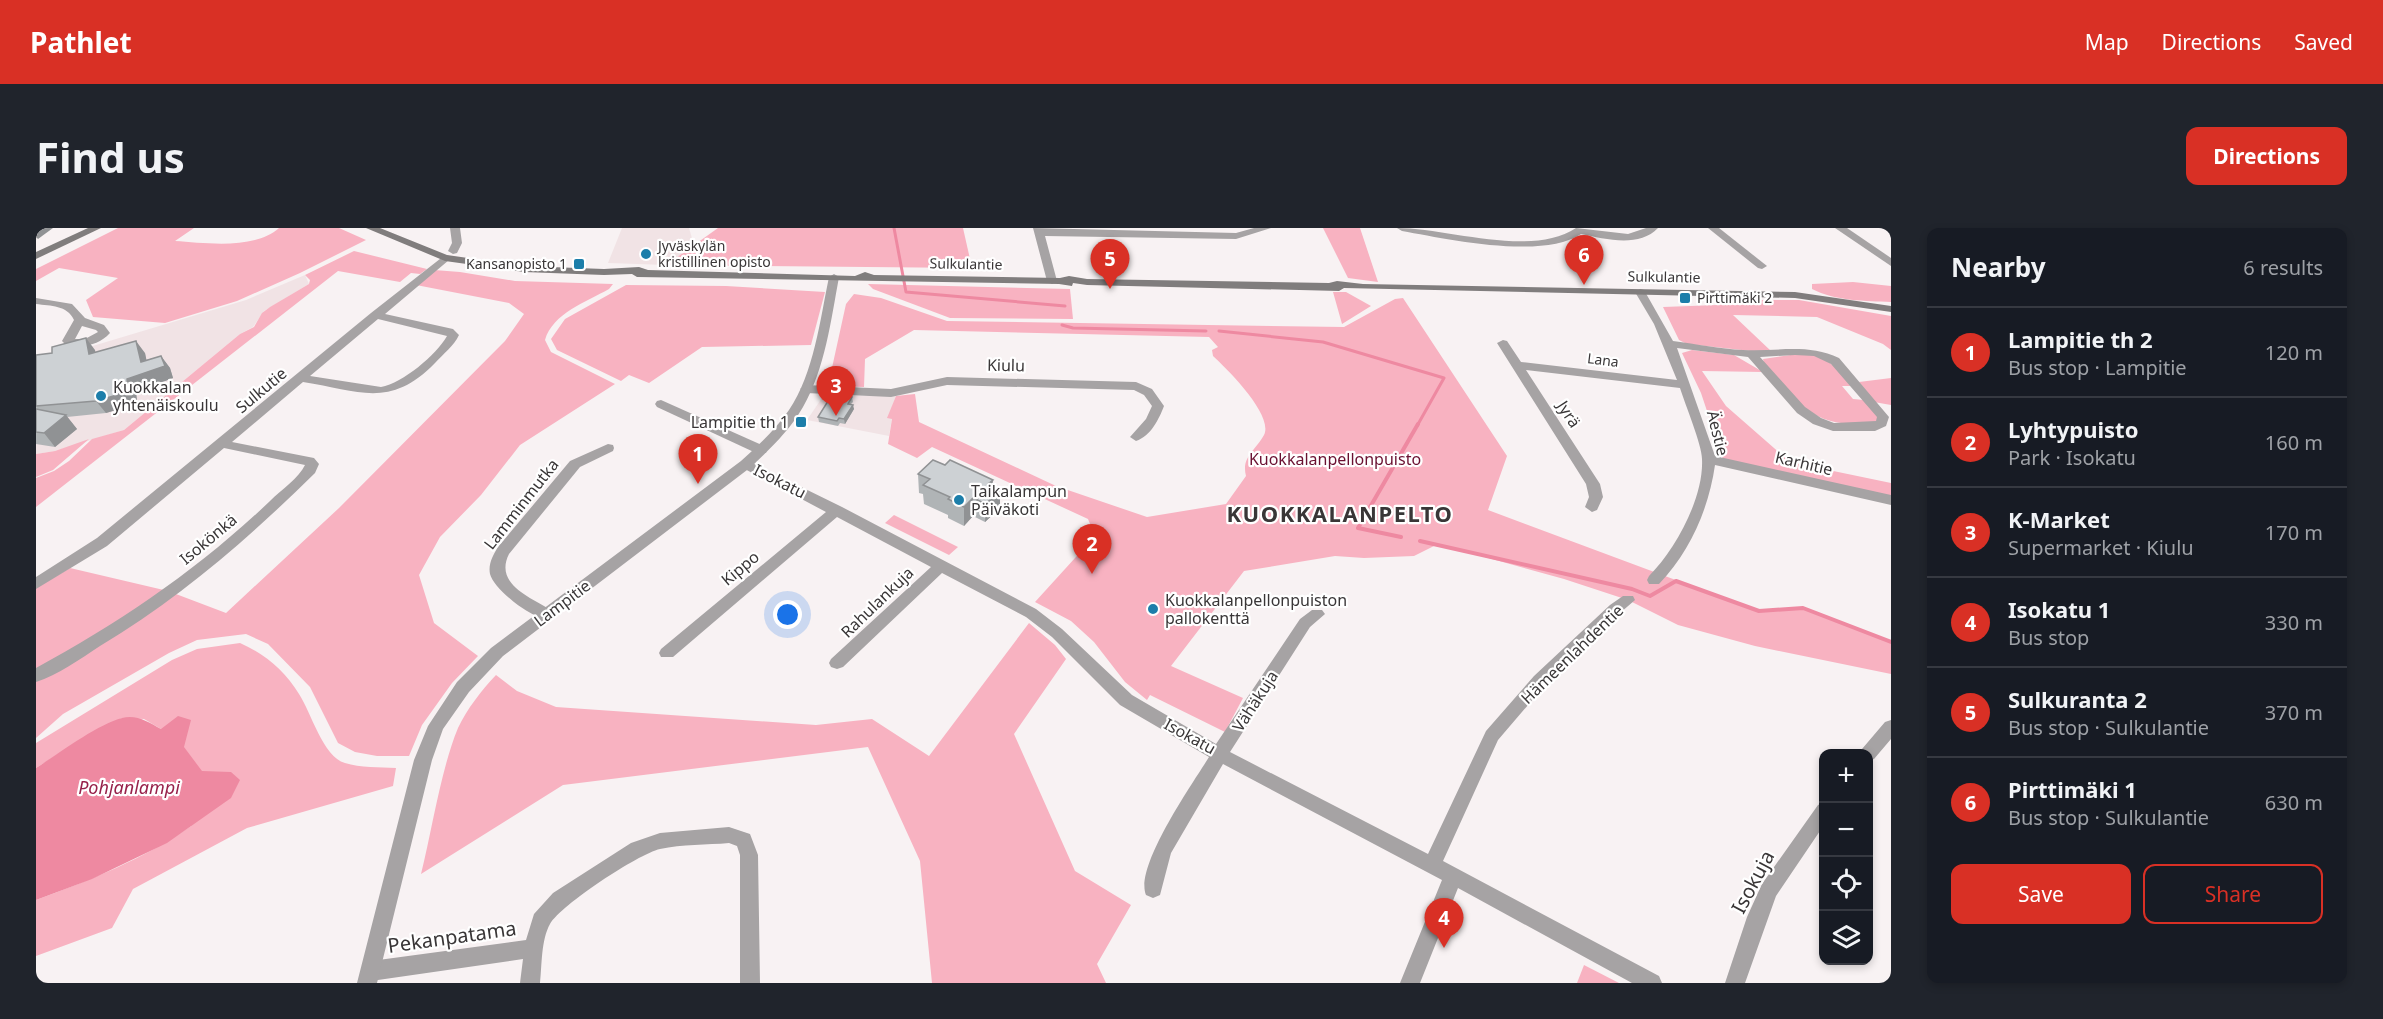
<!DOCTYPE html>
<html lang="en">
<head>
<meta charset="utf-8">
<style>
  body { margin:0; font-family:"Noto Sans",sans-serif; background:#20242c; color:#f1f3f6 }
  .controls { position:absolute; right:18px; bottom:18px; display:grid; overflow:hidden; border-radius:12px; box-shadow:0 3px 9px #0003 }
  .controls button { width:54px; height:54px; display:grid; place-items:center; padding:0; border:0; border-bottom:2px solid #363941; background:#171b24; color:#f1f3f6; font:30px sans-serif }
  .you { position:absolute; left:752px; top:387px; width:21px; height:21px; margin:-15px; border:4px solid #fff; border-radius:50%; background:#1a73e8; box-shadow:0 0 0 9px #1a73e833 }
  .badge { display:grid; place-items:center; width:39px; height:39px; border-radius:50%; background:#d93025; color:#fff; font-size:20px; font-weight:700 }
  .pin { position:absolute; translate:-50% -50px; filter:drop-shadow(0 2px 3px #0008) }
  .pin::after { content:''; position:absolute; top:32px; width:21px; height:18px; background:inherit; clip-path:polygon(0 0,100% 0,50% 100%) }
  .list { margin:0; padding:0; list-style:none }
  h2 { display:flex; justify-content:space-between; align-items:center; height:78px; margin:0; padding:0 24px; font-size:26px }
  h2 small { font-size:20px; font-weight:400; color:#9ea1a6 }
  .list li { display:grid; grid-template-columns:39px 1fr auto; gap:18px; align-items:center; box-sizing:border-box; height:90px; padding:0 24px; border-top:2px solid #363941 }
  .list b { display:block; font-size:22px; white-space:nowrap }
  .list p { margin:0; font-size:20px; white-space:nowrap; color:#9ea1a6 }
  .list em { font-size:20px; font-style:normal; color:#9ea1a6 }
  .actions { display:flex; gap:12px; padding:18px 24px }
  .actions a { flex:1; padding:14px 0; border:2px solid #d93025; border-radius:12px; text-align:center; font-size:21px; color:#d93025 }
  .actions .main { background:#d93025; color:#fff }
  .icon { flex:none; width:33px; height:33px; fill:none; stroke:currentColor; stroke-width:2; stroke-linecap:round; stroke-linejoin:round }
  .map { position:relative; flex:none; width:1855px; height:755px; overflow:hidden; border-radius:12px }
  header { display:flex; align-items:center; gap:36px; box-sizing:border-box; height:84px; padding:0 30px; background:#d93025; color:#fff }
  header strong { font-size:28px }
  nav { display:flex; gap:33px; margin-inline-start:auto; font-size:21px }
  .intro { display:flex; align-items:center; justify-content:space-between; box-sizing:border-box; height:144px; padding:0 36px }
  h1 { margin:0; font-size:42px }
  .button { padding:15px 27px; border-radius:12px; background:#d93025; color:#fff; font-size:21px; font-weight:700 }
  main { display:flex; gap:36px; padding:0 36px }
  aside { flex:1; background:#171b24; border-radius:12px; box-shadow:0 3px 9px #0003 }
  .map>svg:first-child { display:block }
  .built { fill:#f1e3e5 }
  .green { fill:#f8b2c1 }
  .water { fill:#ee89a1 }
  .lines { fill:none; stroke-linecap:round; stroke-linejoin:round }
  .stream-far1 { stroke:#ee89a1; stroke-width:3 }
  .stream { stroke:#ee89a1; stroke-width:4 }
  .minor { fill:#a6a3a4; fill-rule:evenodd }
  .tertiary { fill:#a6a3a4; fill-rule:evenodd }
  .secondary { fill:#807d7d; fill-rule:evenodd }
  .wall { fill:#b0b4b6 }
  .shaded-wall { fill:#909294 }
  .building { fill:#cdd1d4; stroke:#909294; stroke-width:1.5 }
  .poi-dot { fill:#1c7eaa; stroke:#fff; stroke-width:2 }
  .labels { text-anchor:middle; stroke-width:4.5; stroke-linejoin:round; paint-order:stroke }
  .far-poi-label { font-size:14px; fill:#393637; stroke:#fff; text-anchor:start }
  .far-street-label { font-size:14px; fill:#393637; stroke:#fff }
  .street-label { font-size:16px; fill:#393637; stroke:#fff }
  .poi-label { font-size:16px; fill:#393637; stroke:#fff; text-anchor:start }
  .park-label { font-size:16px; fill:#6a1031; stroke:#fff }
  .water-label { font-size:18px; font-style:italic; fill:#97214a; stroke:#fff }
  .near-street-label { font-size:20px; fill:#393637; stroke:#fff }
  .district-label { font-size:22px; font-weight:bold; letter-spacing:1.5px; fill:#393637; stroke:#fff }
</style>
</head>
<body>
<header>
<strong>Pathlet</strong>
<nav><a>Map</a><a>Directions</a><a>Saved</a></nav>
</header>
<div class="intro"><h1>Find us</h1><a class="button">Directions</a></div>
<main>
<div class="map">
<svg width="1855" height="755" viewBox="0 0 1855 755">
  <rect width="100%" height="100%" fill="#f8f2f3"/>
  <!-- built -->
  <g class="built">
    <polygon points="586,0 653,0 658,17 630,37 572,35"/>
    <polygon points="269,47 273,56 228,83 217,99 204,106 88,202 19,223 0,226 0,135 210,72"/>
    <polygon points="788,167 860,168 852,190 856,190 853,208 771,192"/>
  </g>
  <!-- green -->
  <g class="green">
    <path d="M82,0H158L139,13C170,15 218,22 243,0H303L330,12L264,45L201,73L129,95L57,89L50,72L82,50L23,40L0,53V41Z"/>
    <polygon points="682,0 927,0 936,40 630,37"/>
    <polygon points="1287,0 1324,0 1342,54 1312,50"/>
    <polygon points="318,23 391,41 384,46 375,45 364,54 302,43 0,279 0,250 18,243 33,233 56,211 88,202 204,106 218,99 226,85 234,79 273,56 274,52 269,47"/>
    <path d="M398,42L424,44L479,53L577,56L573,61C550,74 517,85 509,112L515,124L579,156L484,217L445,267L404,309L383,347L398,395L442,428L416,455L386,497L373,528H341L319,524L302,515L274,459L232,416L210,406L161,412L133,425L27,486L0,510V360L34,340L132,363L190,385L303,280L469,113L488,86L473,75L380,57Z"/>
    <path d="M1817,54L1855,58V74C1830,73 1799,73 1776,61V56Z"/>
    <polygon points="832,56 1034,61 1037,91 914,90 837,61"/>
    <polygon points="590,57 690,58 789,64 775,117 666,119 613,155 593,147 585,153 521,122 515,111 529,91"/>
    <polygon points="1297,64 1310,64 1335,78 1306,96"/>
    <path d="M818,66L845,70L911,93L1308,99L1359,71L1367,70L1471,228L1452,282L1723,383H1748L1767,380L1855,414V446L1719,418L1642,397L1592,372L1528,351L1402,316L1378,328L1328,330L1299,328L1208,343L1135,438L1207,470L1189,504L1114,467L1111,472L1089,454L1058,414L1035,393L999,374L1059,308L1052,291L896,219L881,230L852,216L856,191L851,190L860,168L879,166L883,194L1020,258L1111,289L1190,276L1210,248C1205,229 1220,222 1228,207C1238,187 1191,141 1177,128L1176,122L1182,119L1173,109L878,102L829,131L828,159L792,158L810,76Z"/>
    <polygon points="1689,72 1763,72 1855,88 1855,122 1847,116 1781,89 1697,87 1735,123 1724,124 1651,116 1643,112 1627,79 1681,77"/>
    <polygon points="1656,122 1698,127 1727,144 1666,143 1690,178 1754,234 1855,255 1855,271 1688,234 1665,165 1646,125"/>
    <path d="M1769,125C1791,127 1802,142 1816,158H1806L1817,171L1828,172L1841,188L1842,192C1834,197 1827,196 1819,196C1771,196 1757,168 1728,135L1727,131Z"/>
    <polygon points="1855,150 1855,177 1838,174 1823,154"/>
    <polygon points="53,211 17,242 0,249 0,226 19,223"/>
    <polygon points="858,287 922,319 913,327 849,295"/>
    <path d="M993,395L1019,417L1030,431L978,506L1039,643L1095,677L1061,736L1070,755H896L884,633L832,519L527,557L385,646C396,602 405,541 422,500C431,481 445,463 460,447L481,463L520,479L780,497L836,491L893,528Z"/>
    <path d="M204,415C229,426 249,443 263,466C275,484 287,529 309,535C324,540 344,539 360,540L357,558L211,600L97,661L76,700L0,728V672C54,652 108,631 155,598L158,554L125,501L108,491L86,490L54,506L0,540V515L136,432L161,421Z"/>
    <polygon points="1548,737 1583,755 1541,755"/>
  </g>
  <!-- water -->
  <path class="water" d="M142,488L155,492L148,519L166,543L195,544L204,552L195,570L131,615L56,651L0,672V540C22,526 62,496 86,490C100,486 113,494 125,501Z"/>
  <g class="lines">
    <!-- stream-far1 -->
    <g class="stream-far1">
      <polyline points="858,0 870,64 1029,78"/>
      <polyline points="1026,97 1037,100 1170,103"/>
      <polyline points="1183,103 1287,114 1408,150 1381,198"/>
    </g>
    <!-- stream -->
    <g class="stream">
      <polyline points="1365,309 1322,300 1382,196"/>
      <polyline points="1384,313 1596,361 1614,368 1640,353 1723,383 1767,380 1855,414"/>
    </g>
    <!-- minor -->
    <g class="minor">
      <polygon points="414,0 424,0 426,15 421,25 417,26 412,23 416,15"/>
      <polygon points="997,0 1200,5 1218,0 1235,0 1200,11 1009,8 1021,53 1016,56 1011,53"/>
      <path d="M1361,0C1412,0 1495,30 1540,0L1592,6L1610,0H1622C1603,20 1569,11 1545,6C1506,32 1411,11 1366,3Z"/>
      <polygon points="1672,0 1683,0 1731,38 1726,41 1722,40"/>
      <polygon points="1799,0 1811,0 1855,30 1855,38"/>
      <path d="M409,27L413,28V32L349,86L417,101L423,107C418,118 407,126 399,135C354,181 324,163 267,154L196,214L278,230L283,236L279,245C212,311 144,370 64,418C44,431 22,447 0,454V440C85,394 164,340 234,273C245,262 263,250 269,237L188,220L71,318L0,361V349L61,310L335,85ZM342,91L411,108C400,127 367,155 345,159L274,148Z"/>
      <path d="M1604,61L1608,62L1637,113C1661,116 1684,121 1707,122C1741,124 1771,115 1803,130L1853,189L1850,198L1839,203H1797L1777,196L1761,185L1712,129L1641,120L1679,228L1855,267V277L1679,237C1673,280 1654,324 1623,356H1613L1611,352L1613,348C1639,322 1668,270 1666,231C1666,217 1649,176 1644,160L1490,142L1564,256L1567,269L1561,282L1556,284L1549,279L1553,269L1550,256L1461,115L1467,112L1471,113L1485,134L1641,152L1618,96L1599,64ZM1759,127L1778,128L1795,136L1841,189L1840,193L1798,195L1785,190L1769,179L1724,129Z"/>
      <path d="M0,70L36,76L49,90L68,97L74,105C61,119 45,120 28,115L26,113L38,92C31,77 15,78 0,76ZM46,98L60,102L62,104L49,111H39Z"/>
      <path d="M911,149L1100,154L1116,161L1128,178C1123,191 1115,208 1100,213L1094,209L1110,191L1116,178L1108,167L1098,162L911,157L855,169L770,165L764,161L770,157L855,161Z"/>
      <polygon points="625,172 730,219 731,222 730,225 720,225 621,179 619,176 621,173"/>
      <path d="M572,216L577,217L578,220L577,223L544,239L473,326C458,356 494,369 515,382L518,386L515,390C500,395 458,362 454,346C452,336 457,327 462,319L534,233Z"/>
      <path d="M710,232L806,279L1000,381L1026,401L1096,467L1180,516L1264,391L1276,382H1286L1289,386L1274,399L1194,524L1392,626L1450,503L1498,448L1574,377L1587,368H1597L1599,372L1584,385L1510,456L1462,512L1407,633L1623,748L1626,755H1596L1422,660L1384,755H1364L1406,652L1187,536L1135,625L1124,667L1117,670L1110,667C1098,639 1157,555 1173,529L1084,477L1016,409L990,389L906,345L807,439L801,441L795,439L793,435L795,431L895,339L801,289L637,429H625L623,425L625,421L790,284L705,239L703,236Z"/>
      <polygon points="1855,492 1855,511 1838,531 1832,533 1832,526 1824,526 1826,521 1849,494"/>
      <polygon points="1788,574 1788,597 1740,668 1709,755 1689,755 1711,689 1726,656 1782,577"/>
      <path d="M693,599L714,606L722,627L724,755H704V627L701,618L693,615C671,617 646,616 624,621C602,626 525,677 514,696C505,712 506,737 504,755H484L487,731L335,753L328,750L325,743L328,736L335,733L490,712L498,686L517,665L595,615L624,605Z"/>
    </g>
    <!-- tertiary -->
    <path class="tertiary" d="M798,46L803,49C795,92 789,141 767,179C754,202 734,221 715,239L467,428L433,464L407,501L396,532L341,755H321L378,532L392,498L421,454L455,420L705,233C722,218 740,201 753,182C778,145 784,92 793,49Z"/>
    <!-- secondary -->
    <g class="secondary">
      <polygon points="52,0 65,0 0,31 0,24"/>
      <polygon points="330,0 344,0 411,27 488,38 568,41 603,39 612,42 819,48 829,44 838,47 1024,50 1033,48 1051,51 1293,55 1301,53 1327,56 1759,64 1855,78 1855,84 1759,70 1308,60 1303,63 1051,57 1037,55 1036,58 1023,56 601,49 596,46 568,47 488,44 409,33"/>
    </g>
  </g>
  <!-- wall -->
  <g class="wall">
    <polygon points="59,122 59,124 109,125 110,132 125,128 134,140 137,150 100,164 101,173 90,177 90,179 70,185 31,189 41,201 19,219 0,216 0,127"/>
    <polygon points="816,169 817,174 815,176 818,181 809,196 804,195 802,198 783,194 782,189"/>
    <polygon points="909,237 957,258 964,280 949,294 937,288 928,298 912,290 912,287 888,276 887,266 883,265 882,246"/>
  </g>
  <!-- shaded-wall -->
  <g class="shaded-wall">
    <polygon points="0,0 17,0 2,11 0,9"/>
    <polygon points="50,110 59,122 62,138 53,126"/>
    <polygon points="100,113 109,125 113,144 125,128 134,140 137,150 100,164 101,173 90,177 90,179 70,185 60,173 81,164 91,151"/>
    <polygon points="817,177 818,181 809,196 808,191"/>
    <polygon points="30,187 41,201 19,219 8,205"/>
    <polygon points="957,252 956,269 964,261 964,280 949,294 950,276 952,256"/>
    <polygon points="937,270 937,288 928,298 928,279"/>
  </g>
  <!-- building -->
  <g class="building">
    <polygon points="50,110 53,126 100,113 105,134 125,128 129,138 91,151 92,160 81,164 81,167 60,173 0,178 0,127 16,125 16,119"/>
    <polygon points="797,165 816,169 812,176 817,177 808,191 803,190 801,193 782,189"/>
    <polygon points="0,181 30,187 8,205 0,204"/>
    <polygon points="897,232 909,237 914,232 957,252 952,256 964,261 950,276 937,270 928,279 912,271 914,269 887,257 894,251 882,246"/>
  </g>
  <!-- markers -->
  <g class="poi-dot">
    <circle cx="610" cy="26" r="6"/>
    <rect x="537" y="30" width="12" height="12" rx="3"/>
    <rect x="1643" y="64" width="12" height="12" rx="3"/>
    <circle cx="65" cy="168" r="6"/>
    <rect x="759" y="188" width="12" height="12" rx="3"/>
    <circle cx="923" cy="272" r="6"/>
    <circle cx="1117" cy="381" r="6"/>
  </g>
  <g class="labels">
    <!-- far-poi labels -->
    <g class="far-poi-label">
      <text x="622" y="23">Jyväskylän<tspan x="622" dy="16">kristillinen opisto</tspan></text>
      <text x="531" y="41" text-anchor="end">Kansanopisto 1</text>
      <text x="1661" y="75">Pirttimäki 2</text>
    </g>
    <!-- far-street labels -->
    <g class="far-street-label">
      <text transform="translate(930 36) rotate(1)" y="5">Sulkulantie</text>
      <text transform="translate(1628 49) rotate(1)" y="5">Sulkulantie</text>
      <text transform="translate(1567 132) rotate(7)" y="5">Lana</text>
    </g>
    <!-- street labels -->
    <g class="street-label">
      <text transform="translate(970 137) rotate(1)" y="6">Kiulu</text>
      <text transform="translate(225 162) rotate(-40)" y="6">Sulkutie</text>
      <text transform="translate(1533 186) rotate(57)" y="6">Jyrä</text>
      <text transform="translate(1682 205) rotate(76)" y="6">Äestie</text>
      <text transform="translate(1768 235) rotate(13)" y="6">Karhitie</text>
      <text transform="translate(744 253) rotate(27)" y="6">Isokatu</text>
      <text transform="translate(485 276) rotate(-52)" y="6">Lamminmutka</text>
      <text transform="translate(172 311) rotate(-40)" y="6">Isokönkä</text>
      <text transform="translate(704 340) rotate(-40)" y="6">Kippo</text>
      <text transform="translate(841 374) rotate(-44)" y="6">Rahulankuja</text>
      <text transform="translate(526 375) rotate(-37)" y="6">Lampitie</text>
      <text transform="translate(1536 426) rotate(-44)" y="6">Hämeenlahdentie</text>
      <text transform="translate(1219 473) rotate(-57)" y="6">Vähäkuja</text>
      <text transform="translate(1154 508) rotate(29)" y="6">Isokatu</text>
    </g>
    <!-- poi labels -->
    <g class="poi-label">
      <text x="77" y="165">Kuokkalan<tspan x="77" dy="18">yhtenäiskoulu</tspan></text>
      <text x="753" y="200" text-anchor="end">Lampitie th 1</text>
      <text x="935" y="269">Taikalampun<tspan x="935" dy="18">Päiväkoti</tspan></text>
      <text x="1129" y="378">Kuokkalanpellonpuiston<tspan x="1129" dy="18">pallokenttä</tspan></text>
    </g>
    <!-- park labels -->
    <g class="park-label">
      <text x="1299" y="237">Kuokkalanpellonpuisto</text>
    </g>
    <!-- water labels -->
    <g class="water-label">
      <text x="93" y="566">Pohjanlampi</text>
    </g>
    <!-- near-street labels -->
    <g class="near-street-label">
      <text transform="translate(1717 654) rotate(-62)" y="7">Isokuja</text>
      <text transform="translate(416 709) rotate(-8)" y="7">Pekanpatama</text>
    </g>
    <!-- district labels -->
    <g class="district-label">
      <text x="1304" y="294">KUOKKALANPELTO</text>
    </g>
  </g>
</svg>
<div class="controls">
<button>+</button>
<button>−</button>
<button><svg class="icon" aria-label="locate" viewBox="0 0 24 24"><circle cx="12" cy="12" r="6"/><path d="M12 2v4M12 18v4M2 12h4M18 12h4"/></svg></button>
<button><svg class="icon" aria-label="layers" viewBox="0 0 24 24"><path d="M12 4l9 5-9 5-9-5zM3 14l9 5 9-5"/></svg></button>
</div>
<div class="you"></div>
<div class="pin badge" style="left:662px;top:256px">1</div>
<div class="pin badge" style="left:1056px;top:346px">2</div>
<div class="pin badge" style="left:800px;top:188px">3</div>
<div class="pin badge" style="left:1408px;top:720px">4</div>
<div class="pin badge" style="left:1074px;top:61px">5</div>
<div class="pin badge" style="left:1548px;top:57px">6</div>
</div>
<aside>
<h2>Nearby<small>6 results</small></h2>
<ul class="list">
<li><span class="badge">1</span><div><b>Lampitie th 2</b><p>Bus stop · Lampitie</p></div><em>120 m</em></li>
<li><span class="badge">2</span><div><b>Lyhtypuisto</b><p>Park · Isokatu</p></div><em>160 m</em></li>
<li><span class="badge">3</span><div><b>K-Market</b><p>Supermarket · Kiulu</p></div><em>170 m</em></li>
<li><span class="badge">4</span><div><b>Isokatu 1</b><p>Bus stop</p></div><em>330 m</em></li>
<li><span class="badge">5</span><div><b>Sulkuranta 2</b><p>Bus stop · Sulkulantie</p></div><em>370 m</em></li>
<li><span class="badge">6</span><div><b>Pirttimäki 1</b><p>Bus stop · Sulkulantie</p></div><em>630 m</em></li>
</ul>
<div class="actions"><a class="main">Save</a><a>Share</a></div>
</aside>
</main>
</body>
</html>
